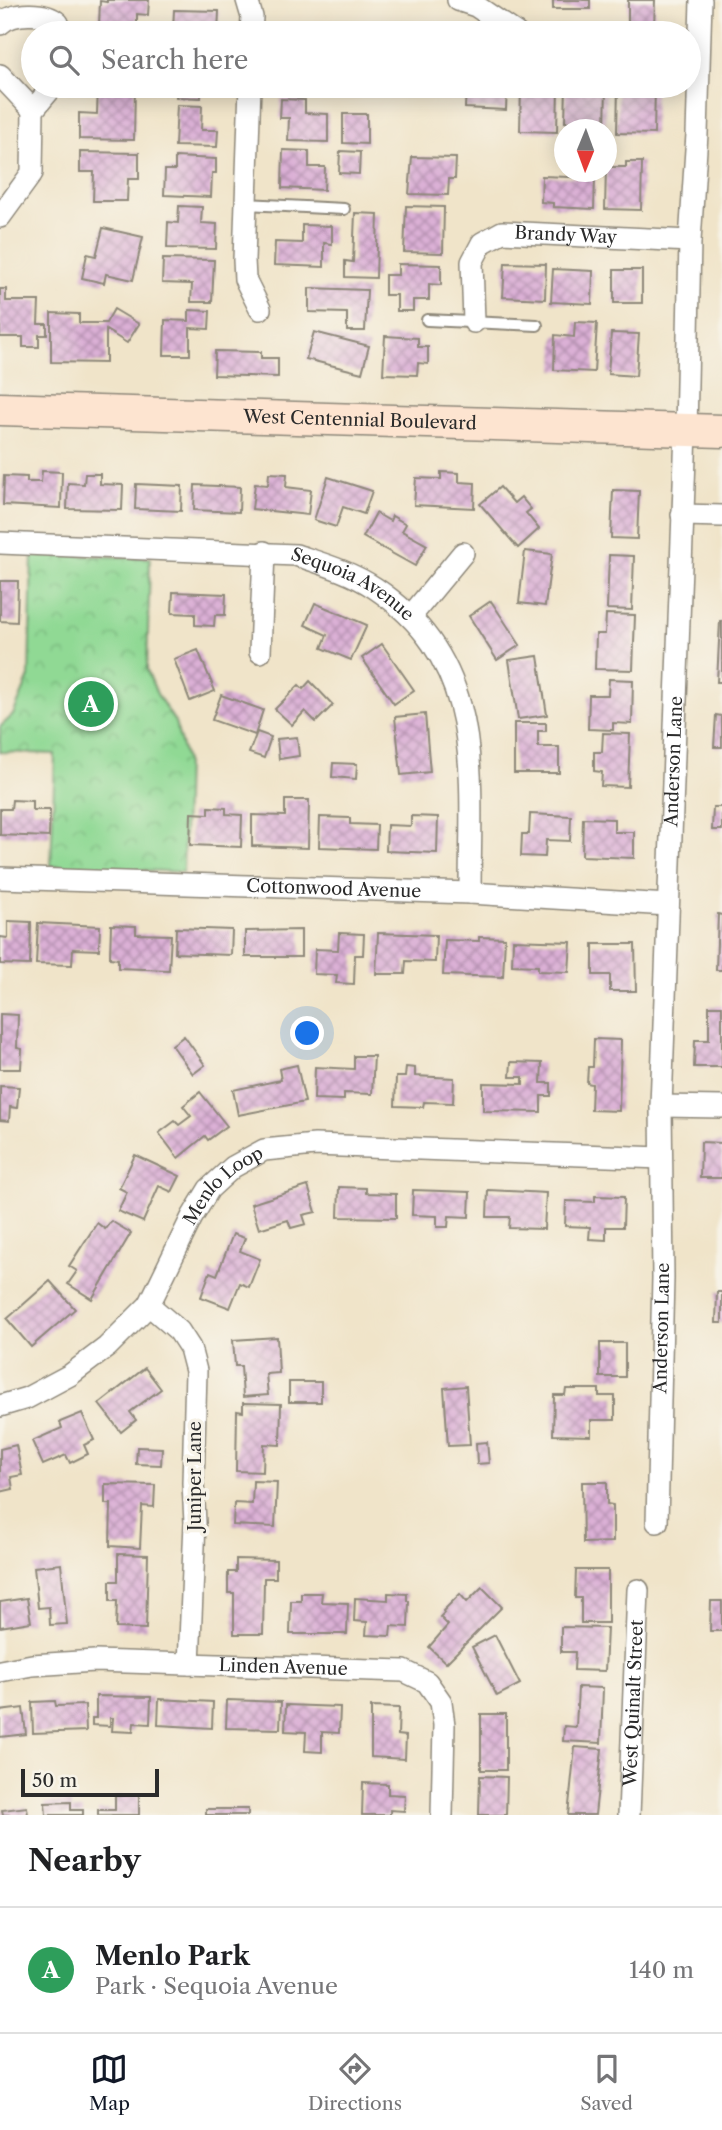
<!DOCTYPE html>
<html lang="en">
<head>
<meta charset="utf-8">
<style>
  body { margin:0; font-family:"Libre Caslon Text",serif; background:#f6f6f6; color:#202124 }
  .compass { position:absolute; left:554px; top:119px; width:63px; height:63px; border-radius:50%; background:#fff; box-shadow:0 4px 18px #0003; rotate:181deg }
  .scale { position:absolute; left:21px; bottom:18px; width:138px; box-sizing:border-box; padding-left:7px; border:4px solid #2b2b2b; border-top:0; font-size:19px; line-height:24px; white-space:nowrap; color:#2b2b2b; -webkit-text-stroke:5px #f7f3e8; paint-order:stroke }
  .you { position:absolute; left:308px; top:1034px; width:24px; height:24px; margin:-18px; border:5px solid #fff; border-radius:50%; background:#1a73e8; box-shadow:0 0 0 10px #1a73e833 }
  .badge { display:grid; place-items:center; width:46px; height:46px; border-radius:50%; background:#111827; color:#fff; font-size:23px; font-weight:700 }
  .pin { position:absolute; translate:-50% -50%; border:4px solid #fff; box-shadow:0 2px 7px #0006 }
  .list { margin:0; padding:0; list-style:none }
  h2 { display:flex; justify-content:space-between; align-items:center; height:91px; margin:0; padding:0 28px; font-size:30px }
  h2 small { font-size:23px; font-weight:400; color:#757577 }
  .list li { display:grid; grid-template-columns:46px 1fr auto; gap:21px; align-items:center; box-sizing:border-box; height:126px; padding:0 28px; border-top:2px solid #e0e0e0 }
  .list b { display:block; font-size:26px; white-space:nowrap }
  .list p { margin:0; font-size:23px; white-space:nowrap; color:#757577 }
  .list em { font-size:23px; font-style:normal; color:#757577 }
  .icon { flex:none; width:38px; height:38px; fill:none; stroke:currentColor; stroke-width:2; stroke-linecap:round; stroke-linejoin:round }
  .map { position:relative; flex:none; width:722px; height:1815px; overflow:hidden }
  .search { position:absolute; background:#fff; box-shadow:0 4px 18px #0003; left:21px; right:21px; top:21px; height:77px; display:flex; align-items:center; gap:18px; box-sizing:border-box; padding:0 24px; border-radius:38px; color:#757577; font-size:26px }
  .sheet { height:217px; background:#fff }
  nav { display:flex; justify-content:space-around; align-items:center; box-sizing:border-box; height:98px; border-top:2px solid #e0e0e0; background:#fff; font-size:19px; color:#757577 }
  nav a { display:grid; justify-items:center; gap:4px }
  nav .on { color:#111827 }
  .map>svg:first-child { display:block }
  .park { fill:url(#park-crowns); stroke:#5e8260; stroke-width:2 }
  .building { fill:url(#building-cross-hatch) }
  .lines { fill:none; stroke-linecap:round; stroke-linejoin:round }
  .service-casing { stroke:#8e887a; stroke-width:14 }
  .minor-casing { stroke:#8e887a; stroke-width:24 }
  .secondary-casing { stroke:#8e887a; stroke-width:35 }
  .service { stroke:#fff; stroke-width:10 }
  .minor { stroke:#fff; stroke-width:21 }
  .secondary { stroke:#fde4d0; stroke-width:32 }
  .labels { text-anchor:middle; stroke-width:7; stroke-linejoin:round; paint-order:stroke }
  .street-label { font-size:18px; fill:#2b2b2b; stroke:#f7f3e8 }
</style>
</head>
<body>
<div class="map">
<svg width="722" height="1815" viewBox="0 0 722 1815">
  <defs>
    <pattern id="park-crowns" width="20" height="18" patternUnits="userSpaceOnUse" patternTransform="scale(1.75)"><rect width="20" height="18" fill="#90d994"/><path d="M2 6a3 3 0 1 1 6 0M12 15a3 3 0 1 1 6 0" fill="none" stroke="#7cba80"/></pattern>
    <pattern id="building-cross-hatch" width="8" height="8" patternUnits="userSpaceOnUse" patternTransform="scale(1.75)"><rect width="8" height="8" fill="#dbb0d6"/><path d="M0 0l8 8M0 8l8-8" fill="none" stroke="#b28fae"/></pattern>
  </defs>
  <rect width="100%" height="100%" fill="#f7f3e8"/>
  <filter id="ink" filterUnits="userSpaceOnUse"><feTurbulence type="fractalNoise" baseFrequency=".0143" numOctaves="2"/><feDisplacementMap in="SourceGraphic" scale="14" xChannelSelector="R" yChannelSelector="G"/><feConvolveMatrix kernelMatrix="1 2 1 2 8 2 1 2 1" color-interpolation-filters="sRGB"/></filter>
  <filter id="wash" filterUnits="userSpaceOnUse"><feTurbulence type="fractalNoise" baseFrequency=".00686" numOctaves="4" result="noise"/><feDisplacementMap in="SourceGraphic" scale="28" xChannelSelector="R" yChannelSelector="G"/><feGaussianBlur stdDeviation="1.57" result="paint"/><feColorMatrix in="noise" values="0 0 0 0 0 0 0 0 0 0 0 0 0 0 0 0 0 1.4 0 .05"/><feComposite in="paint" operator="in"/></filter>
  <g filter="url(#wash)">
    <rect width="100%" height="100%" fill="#f0e4c9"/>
    <!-- park -->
    <polygon class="park" points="32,554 150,558 147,670 157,694 175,722 186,761 183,872 51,866 55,754 0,752 0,727 13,715 29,677"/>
    <g id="blocks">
      <!-- building -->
      <g class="building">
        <polygon points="107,0 149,0 148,15 137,14 137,33 95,33 95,26 99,26 100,1 107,2"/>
        <rect x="553" y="0" width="37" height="9"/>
        <polygon points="628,0 655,0 654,27 628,26"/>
        <polygon points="174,10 219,11 218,33 201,33 201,30 173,29"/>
        <polygon points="434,26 453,26 452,30 458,31 458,33 419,33 419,29 434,30"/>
        <polygon points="351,28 387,29 387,33 351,33"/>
        <polygon points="98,86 135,86 134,140 79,139 79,113 97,114"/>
        <polygon points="177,86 201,86 201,98 176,97"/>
        <rect x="278" y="86" width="22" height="6"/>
        <polygon points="466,86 507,86 506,110 465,108"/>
        <polygon points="521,86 558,86 557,132 520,131"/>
        <polygon points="566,86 606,86 605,130 587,130 587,122 565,122"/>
        <polygon points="618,86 655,86 654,134 617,133"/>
        <polygon points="281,99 305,100 305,113 328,114 328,142 288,141 289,118 280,118"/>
        <polygon points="177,105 202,106 201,130 218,130 217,147 175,146"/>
        <polygon points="343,114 367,114 367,144 343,143"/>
        <polygon points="283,150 309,151 309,167 325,167 324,190 282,188"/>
        <polygon points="340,151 360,152 359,174 339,173"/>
        <polygon points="80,152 139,153 139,179 128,179 127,201 93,201 94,172 80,172"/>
        <polygon points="175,157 216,159 216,173 212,173 211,197 164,195 165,170 175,170"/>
        <polygon points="412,157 456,158 455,179 449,179 448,195 409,194"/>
        <polygon points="626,162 642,162 641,210 605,209 606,167 626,167"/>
        <polygon points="542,176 595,178 594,209 553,207 553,203 541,202"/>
        <polygon points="179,206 202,207 201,223 217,224 216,249 167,248 168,222 178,223"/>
        <polygon points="406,206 444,207 443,253 404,252"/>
        <polygon points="355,213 378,214 376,278 345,277 345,261 353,262"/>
        <polygon points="302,225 332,226 332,244 324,243 324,267 274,265 275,242 302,243"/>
        <polygon points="103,228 143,237 133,280 106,274 104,283 82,278 87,254 96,256"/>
        <polygon points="163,259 214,260 212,302 191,302 192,284 162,283"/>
        <polygon points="505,263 546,264 545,299 503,297"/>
        <polygon points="398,264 441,265 441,285 429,284 429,300 413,300 413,311 397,311 397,295 385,295 385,275 398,275"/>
        <polygon points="553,269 593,271 592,304 551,302"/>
        <rect x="614" y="270" width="28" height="33"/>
        <polygon points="309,288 367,290 365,331 347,331 347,313 309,312"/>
        <polygon points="0,289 6,289 6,301 39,301 38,324 47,324 47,335 39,335 39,347 23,347 23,337 0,337"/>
        <polygon points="114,309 139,324 127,343 106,330 106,363 51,362 51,313 79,314 79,323 106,323"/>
        <polygon points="189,310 210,311 209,329 190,328 190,355 164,355 165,320 189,321"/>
        <polygon points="575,322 597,323 594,372 554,370 555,335 574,337"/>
        <polygon points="314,332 369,346 362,373 306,359"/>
        <polygon points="611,333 639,334 636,376 608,374"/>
        <polygon points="385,336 418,338 418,347 428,347 428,364 418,363 417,375 383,374"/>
        <polygon points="215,351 261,352 261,358 278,358 278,377 214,375"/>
        <polygon points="42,471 62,472 61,508 3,505 4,476 27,477 27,482 41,482"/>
        <polygon points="441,472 459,473 459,482 475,483 474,508 414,505 416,478 441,479"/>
        <polygon points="269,473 287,474 286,487 311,490 308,515 252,509 255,484 268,485"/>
        <polygon points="85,474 100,474 100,484 123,485 122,510 67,509 68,483 84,484"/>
        <polygon points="328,477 372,491 364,514 343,507 336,527 314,520"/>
        <polygon points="136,484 182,486 181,511 135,509"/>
        <polygon points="195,485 240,487 239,512 194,510"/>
        <polygon points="500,487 514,503 521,497 531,509 526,513 539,529 518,548 480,504"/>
        <polygon points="613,490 639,491 637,539 611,538"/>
        <polygon points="376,513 390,521 392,516 406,524 402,531 427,545 415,566 363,537"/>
        <polygon points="525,551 552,554 545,606 519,603"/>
        <polygon points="609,555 634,556 632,610 607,609"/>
        <polygon points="0,581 18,581 17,622 0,621"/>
        <polygon points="173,592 226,594 225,615 215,615 214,626 195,625 195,614 172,613"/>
        <polygon points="491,601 520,645 497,660 469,616"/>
        <polygon points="315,603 367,625 351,660 322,648 327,635 305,625"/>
        <polygon points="606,614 635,615 633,670 595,669 596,634 605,634"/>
        <polygon points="720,621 722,621 722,682 717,682"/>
        <polygon points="382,644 414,690 394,704 362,658"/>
        <polygon points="198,650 215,691 190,701 174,659"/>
        <polygon points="538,656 547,715 518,719 509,660"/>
        <polygon points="609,679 633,680 632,724 613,723 613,730 588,729 589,695 608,695"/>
        <polygon points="310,681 333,705 316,722 305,711 292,725 275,709 299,685 303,689"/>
        <polygon points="221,695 263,710 255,735 212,720"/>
        <polygon points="425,714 430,772 401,775 395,717"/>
        <polygon points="716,715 722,716 722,747 714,747"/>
        <polygon points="514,723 546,723 546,731 538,731 538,747 559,747 559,773 514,773"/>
        <polygon points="257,732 271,737 264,758 249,753"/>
        <polygon points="603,733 630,734 628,787 601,786 602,772 594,771 594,752 602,752"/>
        <polygon points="297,737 299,756 279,759 277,739"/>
        <polygon points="333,763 357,764 356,779 332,777"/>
        <polygon points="12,800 32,801 32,810 50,810 49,837 0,835 0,809 11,809"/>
        <polygon points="285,800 309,800 308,848 252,846 252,815 285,816"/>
        <polygon points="209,807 226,808 226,814 242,815 241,847 190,845 191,813 209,814"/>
        <polygon points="713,807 722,807 722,830 712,830"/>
        <polygon points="530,814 571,816 570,841 546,840 545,857 521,856 522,834 529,834"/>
        <polygon points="411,816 438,817 437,853 386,851 387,825 411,826"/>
        <polygon points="320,817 350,818 350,824 377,825 376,849 319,847"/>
        <polygon points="583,818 614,819 614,832 634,832 634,858 582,856"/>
        <polygon points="718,914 722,915 722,970 716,970"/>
        <polygon points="8,921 31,922 30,965 0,964 0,937 8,938"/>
        <polygon points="38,923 100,926 99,950 73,949 72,965 36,964"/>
        <polygon points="111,925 136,926 136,934 171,935 169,970 118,968 118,959 110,958"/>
        <polygon points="176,928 232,930 231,955 175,953"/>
        <polygon points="301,930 301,957 245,957 245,931"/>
        <polygon points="339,933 364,934 363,955 355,955 354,984 336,983 337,975 314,974 315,949 338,950"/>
        <polygon points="378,933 436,935 435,962 406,961 405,974 376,974"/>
        <polygon points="479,937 505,938 503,977 443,975 445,940 479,941"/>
        <polygon points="513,940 571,942 569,972 538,971 538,966 512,965"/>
        <polygon points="593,944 635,944 636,991 610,991 610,975 593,975"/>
        <polygon points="709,1006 722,1006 722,1067 694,1067 695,1040 709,1040"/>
        <polygon points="0,1014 18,1015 17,1048 22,1049 21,1069 0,1069"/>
        <polygon points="184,1036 205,1065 193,1074 172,1045"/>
        <polygon points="594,1039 621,1040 619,1111 591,1110 592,1084 587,1083 588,1067 593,1067"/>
        <polygon points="354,1056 374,1056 372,1094 344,1093 344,1100 314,1099 315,1067 354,1069"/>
        <polygon points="511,1062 542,1063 541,1083 551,1083 551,1096 541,1096 541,1112 483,1111 483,1083 523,1084 523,1077 510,1077"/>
        <polygon points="297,1065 305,1102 238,1115 233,1090 281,1080 279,1069"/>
        <polygon points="406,1067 415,1068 415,1076 454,1078 453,1103 424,1102 423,1107 395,1106 396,1077 405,1077"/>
        <polygon points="0,1086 19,1087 17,1108 10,1107 9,1121 0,1120"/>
        <polygon points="200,1092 227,1126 208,1140 205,1136 178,1158 159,1133 175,1121 179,1125 191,1116 183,1106"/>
        <polygon points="701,1142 722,1143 722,1178 700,1178"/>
        <polygon points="135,1155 180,1176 172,1192 159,1186 143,1222 118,1211 127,1192 119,1188"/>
        <polygon points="308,1186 316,1212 303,1215 306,1224 291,1228 288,1220 259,1229 251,1204"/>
        <polygon points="339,1187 366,1188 366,1193 396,1194 396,1218 338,1217"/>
        <polygon points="413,1190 470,1192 469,1217 449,1216 448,1227 437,1227 437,1216 412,1215"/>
        <polygon points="488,1190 546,1193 544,1229 509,1228 510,1217 487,1217"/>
        <polygon points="595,1196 624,1197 623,1227 606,1227 606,1240 589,1239 590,1227 565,1226 566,1201 595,1202"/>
        <polygon points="111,1221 131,1233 92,1299 68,1284 77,1271 69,1266 97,1223 105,1229"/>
        <polygon points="233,1234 245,1238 240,1251 260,1259 249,1287 240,1283 230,1308 201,1297 210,1272 217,1275"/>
        <polygon points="50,1281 75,1309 31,1347 7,1319"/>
        <polygon points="717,1292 722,1292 722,1323 716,1323"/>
        <polygon points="277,1337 279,1373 266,1374 268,1395 243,1397 241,1366 235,1366 233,1340"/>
        <rect x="600" y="1343" width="25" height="34"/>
        <polygon points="145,1368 161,1389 130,1412 136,1420 121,1432 99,1404"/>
        <rect x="289" y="1382" width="32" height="20"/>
        <polygon points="466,1386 470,1445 448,1446 444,1388"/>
        <polygon points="566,1389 599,1389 599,1396 615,1396 615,1420 591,1420 591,1436 553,1435 554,1395 565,1395"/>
        <polygon points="243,1403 281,1404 280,1445 264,1444 263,1472 236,1471 237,1411 243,1412"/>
        <polygon points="82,1413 94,1440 84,1445 88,1454 70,1463 66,1455 43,1465 32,1441 62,1428 60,1422"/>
        <polygon points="487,1442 489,1463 477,1464 476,1443"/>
        <polygon points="16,1445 22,1475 11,1477 13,1489 0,1492 0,1449"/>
        <polygon points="137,1447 162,1448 161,1465 136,1464"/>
        <polygon points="253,1481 277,1482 275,1527 233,1525 234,1503 252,1504"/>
        <polygon points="582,1482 607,1482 607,1504 613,1505 613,1542 583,1543"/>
        <polygon points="105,1484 155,1485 154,1507 142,1506 140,1548 110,1546 111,1504 105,1504"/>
        <polygon points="118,1554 148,1555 146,1629 116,1628 117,1601 110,1601 110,1581 118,1581"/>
        <polygon points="236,1559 276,1560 276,1578 264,1578 263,1634 234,1634 234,1593 228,1593 228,1572 236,1572"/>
        <polygon points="61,1564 67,1624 50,1625 49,1607 38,1608 34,1567"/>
        <polygon points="576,1570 608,1570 608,1623 581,1623 581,1598 575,1598"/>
        <polygon points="482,1587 502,1607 446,1663 429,1647 448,1625 440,1617 444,1613 443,1611 460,1594 467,1602"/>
        <polygon points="301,1593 322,1593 321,1602 348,1603 347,1634 290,1634 291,1601 301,1601"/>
        <polygon points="388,1593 407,1594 407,1601 409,1601 408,1627 391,1626 390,1636 366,1635 367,1622 354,1621 355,1598 388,1600"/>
        <polygon points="27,1598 31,1622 0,1627 0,1602"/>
        <polygon points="711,1601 722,1601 722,1631 710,1631"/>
        <polygon points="561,1627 607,1628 605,1671 574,1670 575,1652 561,1652"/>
        <polygon points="495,1635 520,1684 497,1696 472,1647"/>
        <polygon points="578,1687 603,1688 601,1743 563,1741 564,1726 576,1727"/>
        <polygon points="96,1696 151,1697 150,1724 134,1723 133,1732 112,1731 113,1718 110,1718 110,1726 92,1725 92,1718 96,1718"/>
        <polygon points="159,1699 213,1702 212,1728 158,1725"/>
        <polygon points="227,1700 281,1702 280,1729 226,1728"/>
        <polygon points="55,1701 56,1706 85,1705 86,1731 33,1733 32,1702"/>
        <polygon points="286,1705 340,1707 339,1733 322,1732 322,1752 305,1751 306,1732 285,1731"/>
        <polygon points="371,1707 399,1708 398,1735 406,1736 405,1759 371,1757"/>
        <polygon points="23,1708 26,1734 0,1737 0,1711"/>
        <rect x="481" y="1714" width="25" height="56"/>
        <polygon points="575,1747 602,1749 595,1815 568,1815"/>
        <polygon points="480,1776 507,1777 506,1815 479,1815"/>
        <polygon points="363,1783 388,1784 388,1794 405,1795 404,1811 390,1810 390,1815 362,1815"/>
        <polygon points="139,1795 139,1815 98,1815 98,1810 115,1810 115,1796"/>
        <polygon points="71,1802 71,1810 83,1810 83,1815 46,1815 45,1803"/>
        <polygon points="27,1807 28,1815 3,1815 2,1810"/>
        <rect x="206" y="1809" width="42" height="6"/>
      </g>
    </g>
  </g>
  <g filter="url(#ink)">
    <use href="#blocks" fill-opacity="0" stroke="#8e887a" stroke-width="2"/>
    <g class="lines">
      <!-- service casing -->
      <g class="service-casing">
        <g id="service">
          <polyline points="245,204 344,209"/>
          <polyline points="427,320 537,325"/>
        </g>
      </g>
      <!-- minor casing -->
      <g class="minor-casing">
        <g id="minor">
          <polyline points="247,0 252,17 251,33"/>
          <polyline points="458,0 476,6 516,33"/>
          <path d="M0,24C12,12 45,11 58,23C58,24 63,33 63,33"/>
          <polyline points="0,75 33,110"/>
          <polyline points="250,86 244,260 245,279 260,309"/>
          <polyline points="0,217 32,173 33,110 53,86"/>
          <path id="s1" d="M474,322L472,262L482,243L502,232L690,241"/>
          <polyline points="682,515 722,516"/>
          <path id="s2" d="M0,543L296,555C323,564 351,572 375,588C487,663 470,776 470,893"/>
          <polyline points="411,616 463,553"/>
          <polyline points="260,652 264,552"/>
          <path id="s3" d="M0,878L470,893L668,905"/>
          <polyline points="661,1106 722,1107"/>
          <polyline points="149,1305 179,1331 190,1348 196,1371 193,1483 195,1523 189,1664"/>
          <path id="s4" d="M0,1406L27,1398L70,1375L107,1347L149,1305L192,1217L209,1189L233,1167L264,1150L315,1145L661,1158"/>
          <path id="s5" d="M657,1522L663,1278L661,1106L686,431L690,241L697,134L701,0"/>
          <path id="s6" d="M0,1671L32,1665L95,1661L404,1671L427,1682L441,1702L444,1725L442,1815"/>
          <path id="s7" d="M629,1815L638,1590"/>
        </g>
      </g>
      <!-- secondary casing -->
      <g class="secondary-casing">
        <g id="secondary">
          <path id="s8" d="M0,409L722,431"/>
        </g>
      </g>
      <!-- service -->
      <use href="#service" class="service"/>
      <!-- minor -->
      <use href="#minor" class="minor"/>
      <!-- secondary -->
      <use href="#secondary" class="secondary"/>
    </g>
  </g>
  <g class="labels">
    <!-- street labels -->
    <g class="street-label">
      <text dy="6" stroke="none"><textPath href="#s1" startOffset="168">Brandy Way</textPath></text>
      <text dy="6" stroke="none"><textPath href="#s8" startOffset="360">West Centennial Boulevard</textPath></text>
      <text dy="6" stroke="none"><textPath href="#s2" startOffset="360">Sequoia Avenue</textPath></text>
      <text dy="6" stroke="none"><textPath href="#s5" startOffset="761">Anderson Lane</textPath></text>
      <text dy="6" stroke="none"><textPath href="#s3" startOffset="334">Cottonwood Avenue</textPath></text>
      <text dy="6" stroke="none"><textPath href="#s4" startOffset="326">Menlo Loop</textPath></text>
      <text dy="6" stroke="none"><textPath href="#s5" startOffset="194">Anderson Lane</textPath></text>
      <text transform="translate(195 1476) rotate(-90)" y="6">Juniper Lane</text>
      <text dy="6" stroke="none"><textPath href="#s6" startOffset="284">Linden Avenue</textPath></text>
      <text dy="6" stroke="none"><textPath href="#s7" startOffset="112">West Quinalt Street</textPath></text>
    </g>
  </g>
</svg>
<svg class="compass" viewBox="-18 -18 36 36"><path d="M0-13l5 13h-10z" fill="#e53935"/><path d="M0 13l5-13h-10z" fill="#757577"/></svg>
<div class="scale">50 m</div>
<div class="you"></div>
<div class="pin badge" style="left:91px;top:704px;background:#2e9e5b">A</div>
<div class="search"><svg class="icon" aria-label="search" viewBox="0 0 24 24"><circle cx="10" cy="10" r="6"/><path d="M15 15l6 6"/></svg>Search here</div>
</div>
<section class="sheet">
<h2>Nearby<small></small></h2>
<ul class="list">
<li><span class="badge" style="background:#2e9e5b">A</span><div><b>Menlo Park</b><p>Park · Sequoia Avenue</p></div><em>140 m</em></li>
</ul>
</section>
<nav>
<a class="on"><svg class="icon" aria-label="map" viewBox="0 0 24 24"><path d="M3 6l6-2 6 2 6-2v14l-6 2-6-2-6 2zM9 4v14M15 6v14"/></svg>Map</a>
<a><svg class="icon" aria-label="directions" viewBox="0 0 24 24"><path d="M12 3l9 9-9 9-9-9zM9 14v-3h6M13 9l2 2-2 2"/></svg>Directions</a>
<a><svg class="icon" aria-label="saved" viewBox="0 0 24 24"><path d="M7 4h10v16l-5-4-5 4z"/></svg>Saved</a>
</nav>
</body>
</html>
